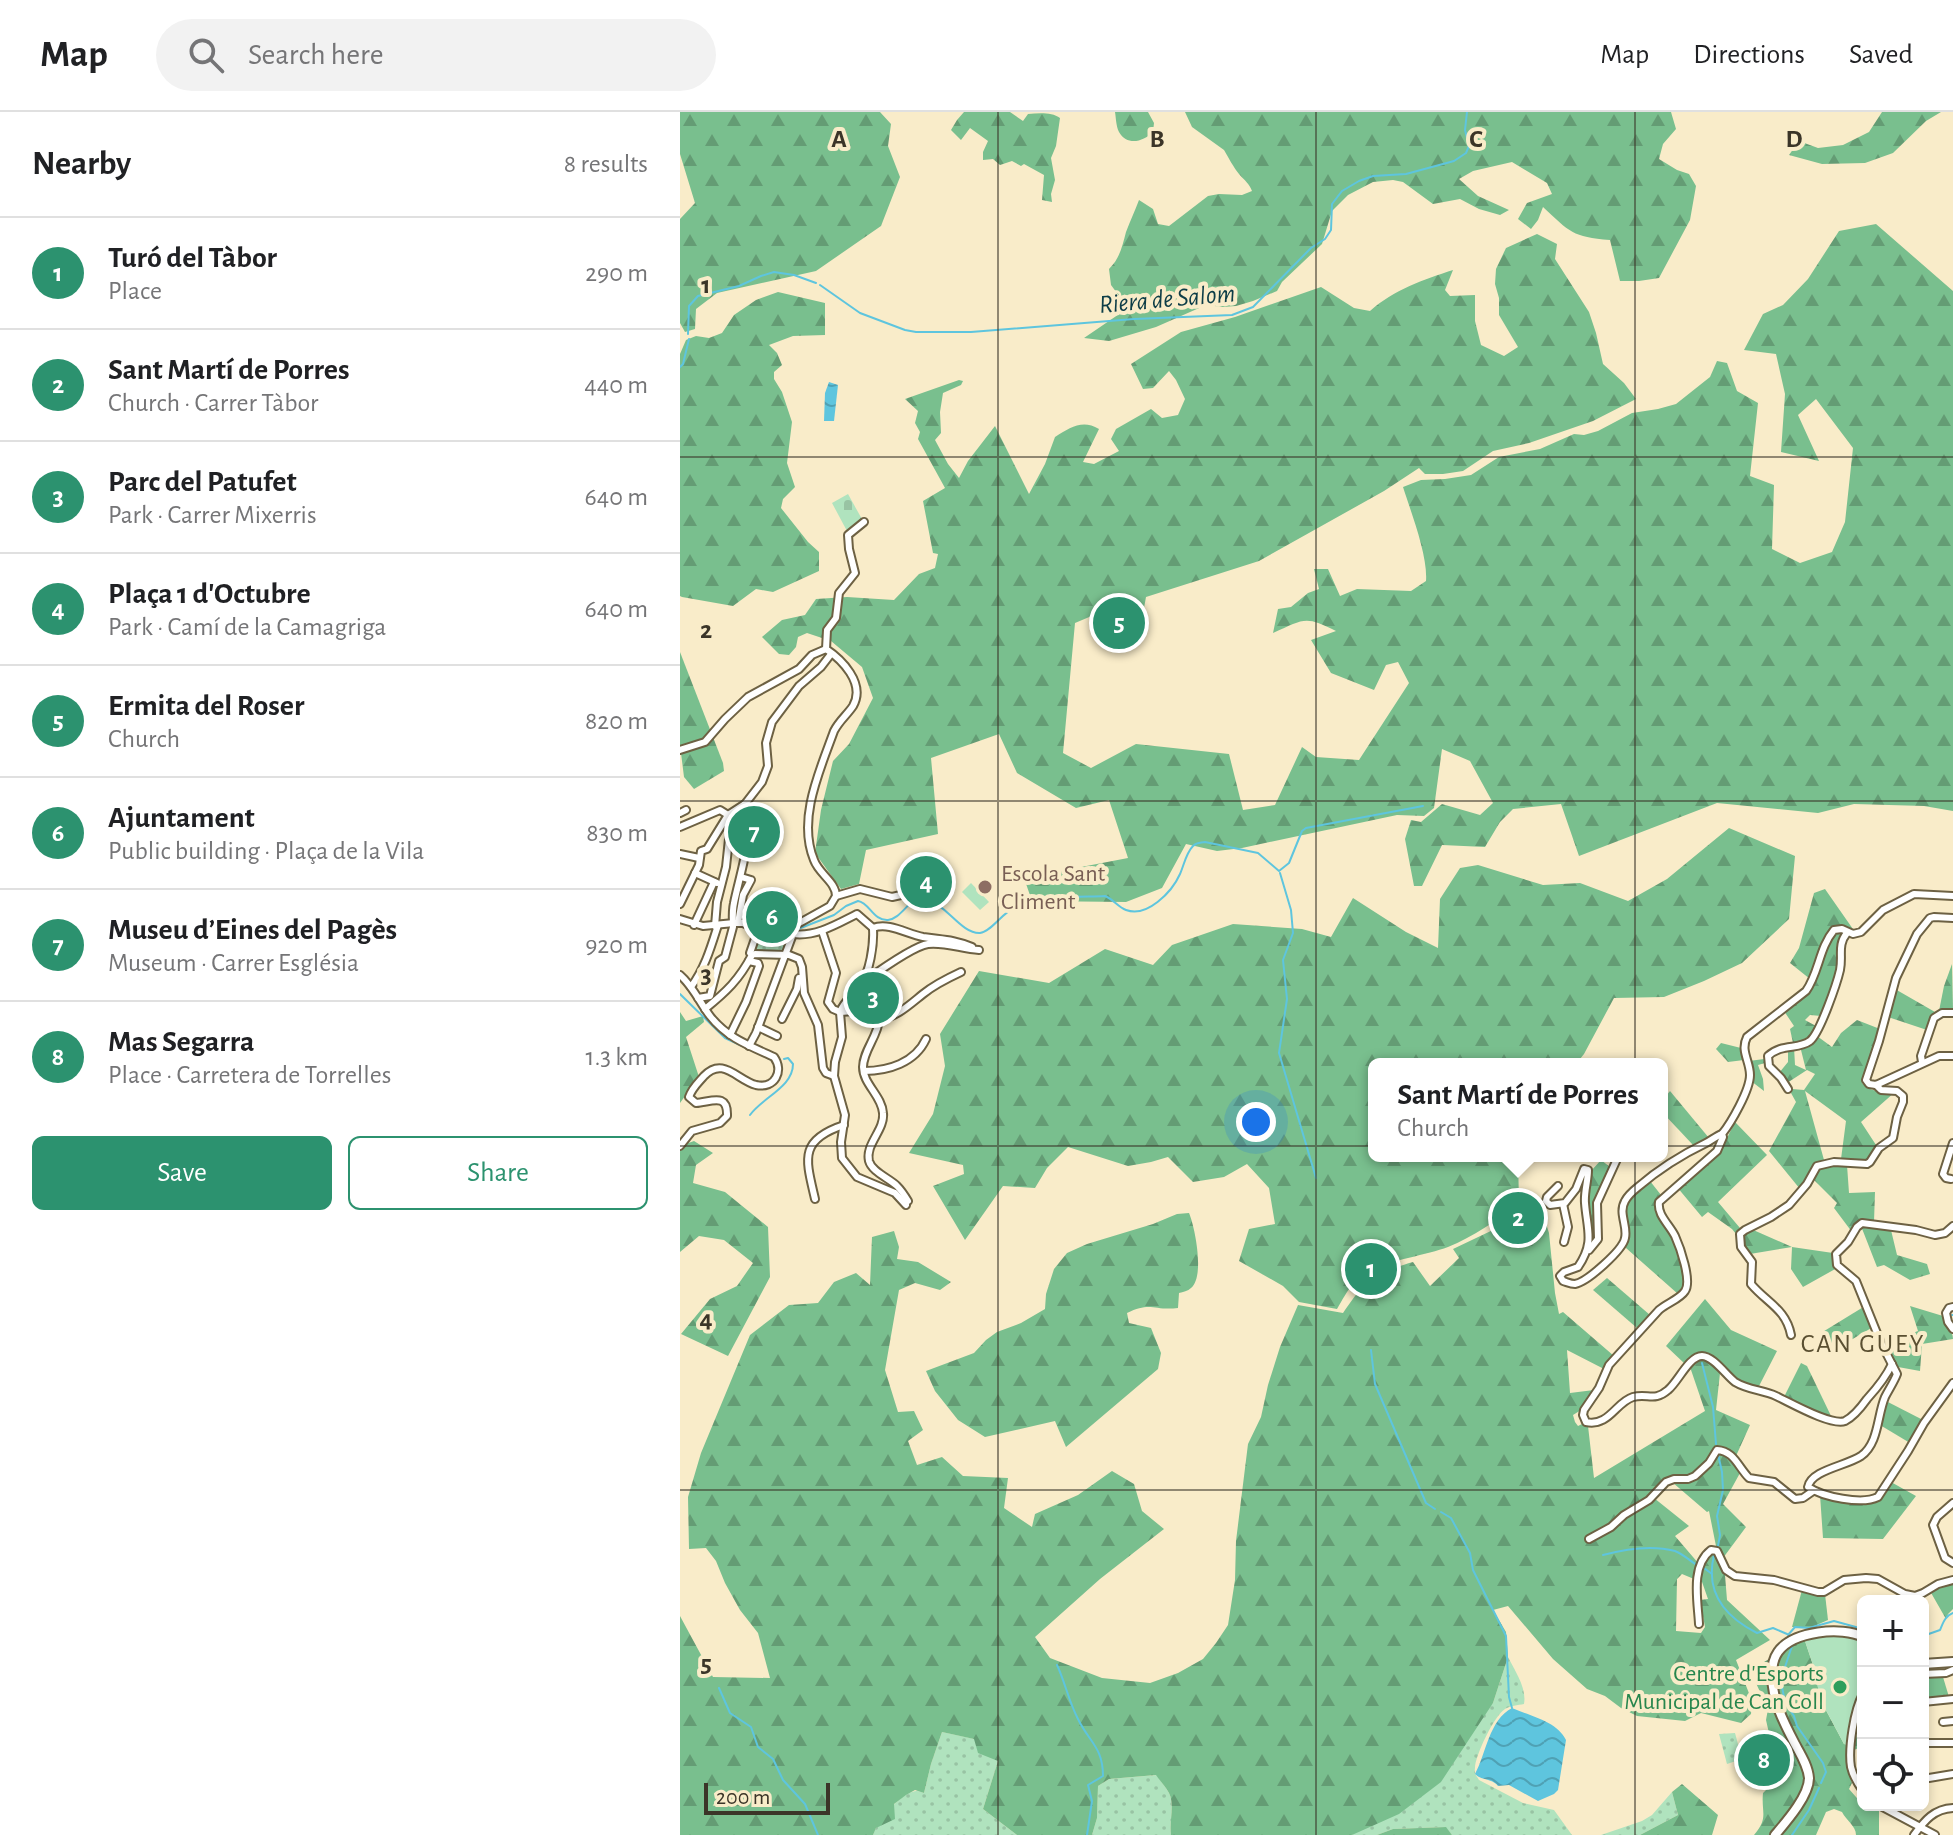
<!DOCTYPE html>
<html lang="en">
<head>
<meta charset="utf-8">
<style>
  body { margin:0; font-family:"Alegreya Sans",sans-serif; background:#f2f2f2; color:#202124 }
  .controls { position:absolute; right:24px; bottom:24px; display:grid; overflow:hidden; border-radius:12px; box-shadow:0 4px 12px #0003 }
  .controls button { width:72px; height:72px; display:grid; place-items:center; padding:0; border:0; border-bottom:2px solid #e0e0e0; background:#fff; color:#202124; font:40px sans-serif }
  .scale { position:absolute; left:24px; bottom:20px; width:126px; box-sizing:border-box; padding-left:8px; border:4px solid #3b3528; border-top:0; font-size:22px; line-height:28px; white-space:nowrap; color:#3b3528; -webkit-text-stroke:6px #f9ecc9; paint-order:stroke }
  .you { position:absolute; left:576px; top:1010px; width:28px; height:28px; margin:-20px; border:6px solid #fff; border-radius:50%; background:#1a73e8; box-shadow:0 0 0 12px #1a73e833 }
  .badge { display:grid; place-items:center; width:52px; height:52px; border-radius:50%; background:#2c926f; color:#fff; font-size:26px; font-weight:700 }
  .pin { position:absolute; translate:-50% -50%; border:4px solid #fff; box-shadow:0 2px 8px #0006 }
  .popup { position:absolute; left:688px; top:946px; width:300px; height:104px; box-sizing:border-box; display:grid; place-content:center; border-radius:12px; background:#fff; filter:drop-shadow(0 2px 6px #0005); font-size:26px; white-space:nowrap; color:#757577 }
  .popup b { font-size:30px; color:#202124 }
  .popup::after { content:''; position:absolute; left:50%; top:100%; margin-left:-16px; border:16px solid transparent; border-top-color:#fff }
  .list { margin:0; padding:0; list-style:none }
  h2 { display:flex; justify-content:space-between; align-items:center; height:104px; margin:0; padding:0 32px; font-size:34px }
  h2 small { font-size:26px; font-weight:400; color:#757577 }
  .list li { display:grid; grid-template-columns:52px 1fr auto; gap:24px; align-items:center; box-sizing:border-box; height:112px; padding:0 32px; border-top:2px solid #e0e0e0 }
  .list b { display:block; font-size:30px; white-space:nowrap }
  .list p { margin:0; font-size:26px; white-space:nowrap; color:#757577 }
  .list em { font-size:26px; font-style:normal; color:#757577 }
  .actions { display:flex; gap:16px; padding:24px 32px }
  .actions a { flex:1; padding:18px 0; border:2px solid #2c926f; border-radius:12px; text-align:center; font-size:28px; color:#2c926f }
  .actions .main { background:#2c926f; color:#fff }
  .icon { flex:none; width:44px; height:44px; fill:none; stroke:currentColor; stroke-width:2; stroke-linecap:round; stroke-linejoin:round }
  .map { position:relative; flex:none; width:1273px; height:1723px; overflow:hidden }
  header { display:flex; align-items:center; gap:48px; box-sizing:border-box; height:112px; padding:0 40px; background:#fff; border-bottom:2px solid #e0e0e0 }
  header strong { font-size:38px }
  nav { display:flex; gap:44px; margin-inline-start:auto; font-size:28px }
  .search { width:560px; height:72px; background:#f2f2f2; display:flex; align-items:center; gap:20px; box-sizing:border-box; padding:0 28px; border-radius:44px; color:#757577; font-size:30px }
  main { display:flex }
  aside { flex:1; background:#fff }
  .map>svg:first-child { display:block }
  .grass { fill:url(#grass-dots) }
  .forest { fill:url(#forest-firs) }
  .cemetery { fill:url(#cemetery-stones) }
  .pitch { fill:#b0e3be }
  .water { fill:url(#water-waves) }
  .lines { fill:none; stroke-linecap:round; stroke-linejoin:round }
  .stream { stroke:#5ec5de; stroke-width:2 }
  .minor-casing { stroke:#6d6143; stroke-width:10 }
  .major-casing { stroke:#6d6143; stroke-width:12 }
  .minor { stroke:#fff; stroke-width:6 }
  .major { stroke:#fff; stroke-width:8 }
  .grid { fill:none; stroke:#3b3528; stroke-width:2; stroke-opacity:0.55 }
  .education-dot { fill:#8d6e63; stroke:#f9ecc9; stroke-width:3 }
  .leisure-dot { fill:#2e9e5b; stroke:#f9ecc9; stroke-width:3 }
  .labels { text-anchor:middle; stroke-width:8; stroke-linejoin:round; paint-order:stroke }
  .education-label { font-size:24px; fill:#785e54; stroke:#f9ecc9; text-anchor:start }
  .leisure-label { font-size:24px; fill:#27864d; stroke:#f9ecc9; text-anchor:end }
  .water-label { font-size:26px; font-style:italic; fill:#0d3d47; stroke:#f9ecc9 }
  .neighbourhood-label { font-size:26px; letter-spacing:2px; fill:#5a4f31; stroke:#f9ecc9 }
  .grid-label { font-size:26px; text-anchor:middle; font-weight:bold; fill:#3b3528; stroke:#f9ecc9; stroke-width:8; stroke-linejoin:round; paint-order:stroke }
</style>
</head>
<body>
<header>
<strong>Map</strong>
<div class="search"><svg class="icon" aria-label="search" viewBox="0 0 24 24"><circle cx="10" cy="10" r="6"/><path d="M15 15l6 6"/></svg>Search here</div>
<nav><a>Map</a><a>Directions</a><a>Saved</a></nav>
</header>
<main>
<aside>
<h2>Nearby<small>8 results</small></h2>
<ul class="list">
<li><span class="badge">1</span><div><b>Turó del Tàbor</b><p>Place</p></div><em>290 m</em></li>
<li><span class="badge">2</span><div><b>Sant Martí de Porres</b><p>Church · Carrer Tàbor</p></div><em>440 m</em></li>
<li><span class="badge">3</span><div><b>Parc del Patufet</b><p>Park · Carrer Mixerris</p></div><em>640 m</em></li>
<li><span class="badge">4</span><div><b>Plaça 1 d'Octubre</b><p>Park · Camí de la Camagriga</p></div><em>640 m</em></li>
<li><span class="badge">5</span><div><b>Ermita del Roser</b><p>Church</p></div><em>820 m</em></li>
<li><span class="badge">6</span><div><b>Ajuntament</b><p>Public building · Plaça de la Vila</p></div><em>830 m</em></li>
<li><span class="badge">7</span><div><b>Museu d’Eines del Pagès</b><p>Museum · Carrer Església</p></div><em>920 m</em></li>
<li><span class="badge">8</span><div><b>Mas Segarra</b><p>Place · Carretera de Torrelles</p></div><em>1.3 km</em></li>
</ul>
<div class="actions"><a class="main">Save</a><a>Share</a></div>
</aside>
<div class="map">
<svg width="1273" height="1723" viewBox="0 0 1273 1723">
  <defs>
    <pattern id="grass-dots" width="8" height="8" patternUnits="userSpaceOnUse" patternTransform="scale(2)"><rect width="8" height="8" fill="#b0e3be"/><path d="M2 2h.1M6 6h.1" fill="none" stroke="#98c3a3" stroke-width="1.8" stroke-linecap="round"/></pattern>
    <pattern id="forest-firs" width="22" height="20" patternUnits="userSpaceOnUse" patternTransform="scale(2)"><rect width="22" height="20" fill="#79bf8e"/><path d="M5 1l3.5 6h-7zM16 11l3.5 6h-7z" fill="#649c74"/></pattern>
    <pattern id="cemetery-stones" width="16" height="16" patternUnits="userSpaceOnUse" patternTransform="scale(2)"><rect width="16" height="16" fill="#b0e3be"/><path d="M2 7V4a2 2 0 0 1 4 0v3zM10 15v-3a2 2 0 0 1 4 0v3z" fill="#98c3a3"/></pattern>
    <pattern id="water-waves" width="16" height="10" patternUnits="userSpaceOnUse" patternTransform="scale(2)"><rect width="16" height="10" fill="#5ec5de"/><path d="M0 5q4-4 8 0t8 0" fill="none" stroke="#4fa1b4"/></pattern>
  </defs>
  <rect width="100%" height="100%" fill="#f9ecc9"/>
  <!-- grass -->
  <g class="grass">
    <polygon points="61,698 65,698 67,704 64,725 52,724 47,708"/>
    <polygon points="82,819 104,819 110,822 105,832 105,841 76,838"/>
    <polygon points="197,865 201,865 217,899 204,902 192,895 167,895"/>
    <path d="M828,1545C835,1559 847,1576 844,1592C838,1593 830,1594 825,1597C814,1604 795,1644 795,1656C794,1662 796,1663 799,1668L843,1691L874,1698L892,1723H772L765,1715L713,1717L697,1723H672L813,1591Z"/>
    <path d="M262,1620L295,1627L318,1649L303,1697L337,1723H193C197,1710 219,1683 232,1680C238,1678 239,1679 244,1681L251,1652Z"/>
    <polygon points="1055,1621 1062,1647 1047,1652 1039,1622"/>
    <path d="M477,1663C480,1669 486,1675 489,1681C495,1693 489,1709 491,1723H412L417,1706L418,1674L429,1667Z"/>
    <polygon points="992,1680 998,1703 960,1723 921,1723 962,1709 972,1703"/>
  </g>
  <!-- forest -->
  <g class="forest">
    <polygon points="0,0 200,0 211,12 208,34 220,65 201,114 136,159 37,181 16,197 15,217 5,220 0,211 0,107 15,91 0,42"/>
    <path d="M284,0H330L343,9L348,2C359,1 372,0 380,6L376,34L371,46L375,68L371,82L372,90L362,88L364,63L344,52L341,54L332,49L320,53L313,47L303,48V40L308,29L290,16L281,28L271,18L277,8Z"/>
    <path d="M435,0H468L474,11L473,20C463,30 447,34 439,20C436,14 436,6 435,0Z"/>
    <path d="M505,0H991L996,17L983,32L979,47L997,58L1009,62L1016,74L1010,108L979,166L959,169H940L930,128C892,125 890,120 863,95L858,108L851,117L838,107L847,91L872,82L867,71L832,50L793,59L779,67L798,84L829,98L820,103L799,97L780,87L753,92L723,70L713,68L693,70L668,83L652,99L642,132L602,170L597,179L573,189L556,194L543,195L526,193L476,215L429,229L404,226L448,196L431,173L429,157C440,146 442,135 446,120C450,109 455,99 459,88L473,97L478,112L489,114L528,84L539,82L562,83L572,79C569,71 565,69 559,62C554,56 548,45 544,38L512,15Z"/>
    <polygon points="1202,0 1261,0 1246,9 1213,41 1185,51 1142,52 1109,43 1119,29 1138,36 1163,33 1189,20"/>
    <path d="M1196,112L1273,179V699L1244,694L1174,692L1138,701L1037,691L899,744L881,692L833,697L820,710L805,735L762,733L742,774H734L725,727L731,708L741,710L762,692L800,703L813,691L790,649L762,637L754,696L744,704L717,703L562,736L537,739L506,732L482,776L446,790L352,789L344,766L448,746L429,688L396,696L337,661L319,622L251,646L258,722L186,738L179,772L161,777L135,741L141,698L153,649L169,632L193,586L182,555L151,529L127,521L118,525L116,535L109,543L99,542L82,525L102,508L125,503L136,487L167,485L214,488L239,462L255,456L258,442L253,441L243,389L265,376L238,327L240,320L235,311L238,299L225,287L279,268L283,269L281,273L263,281L260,300L261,321L255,328L268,352L279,366L288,349L315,314L349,382L365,352L375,325C390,316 402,307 419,317L403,350L414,352L439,339L431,327L436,317L471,297L482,306L498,303L505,287L496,268L489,259L473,276L463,277L451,252L501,220L555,205L641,175L674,196L690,199C715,177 743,168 773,158L765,178L770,184L795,183V209L801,233L824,244L838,235L819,203V186L815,172L816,157L826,136L857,122L877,132L875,147L909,200L916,221L923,252L944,271L956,287L913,309L849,331L813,339L783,359L763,362H745L739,356L704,379L579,449L466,485L460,518L425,527L414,503L395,511L383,641L411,656L456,632L549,642L563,698L595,693L622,635L636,645L679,648L729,571L718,550L706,553L694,578L651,561L631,528L656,519C625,503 624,507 593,521L598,497L611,495L628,481L639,477L634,457H648L660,484L677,477L731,479L746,469C748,444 731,400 723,375L741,368L765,367L791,363L819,345L860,337L894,322L904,323L918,319L952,301L978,297L996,292L1030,265L1037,249L1047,251L1057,279L1078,291L1070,364L1094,373L1092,437L1120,451L1152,440L1165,410L1173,336L1136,287L1118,303L1139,349L1101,340L1105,282L1096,242L1064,238L1083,202L1103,193L1128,167L1159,119Z"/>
    <polygon points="98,180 145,191 145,223 113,224 89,233 97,241 102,253 94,260 94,267 102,280 112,310 107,351 115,375 103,387 101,396 128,430 139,440 139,459 93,480 76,477 53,494 2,485 0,484 0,242 6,228 16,224 29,226 42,221 54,203 76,188"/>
    <polygon points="0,540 43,651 44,659 14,677 4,665 0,633"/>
    <path d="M1049,716L1115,744L1109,807L1062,851L1024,869L984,885L934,886L904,942L896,952H694V1044H838L839,1092C817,1108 793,1125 768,1135C742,1145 694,1149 674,1171C667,1178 662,1189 657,1197L619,1190L603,1174L559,1149L569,1117L595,1112L589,1076L567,1052L544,1065L513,1070L488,1045L471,1050L448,1054L388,1035L367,1056L355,1076L323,1074L285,1128L253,1074L284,1062L283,1053L229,1041L253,1002L265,954L260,922L299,859L369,871L425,837L473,853L492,833L553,812L622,817L651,825L673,786L726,820L758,836L760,787L780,756L798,753L863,773L900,771L948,789L987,767Z"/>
    <polygon points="1145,777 1175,820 1161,815 1140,838 1130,867 1110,851 1119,836 1134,781"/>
    <path d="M1156,820H1162C1157,836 1160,839 1159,853C1157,868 1147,890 1141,904L1130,903L1125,908L1136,914C1131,926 1125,928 1113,931L1110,917L1114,914L1104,899L1128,881L1145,840Z"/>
    <polygon points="1272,852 1273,898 1259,899 1264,874"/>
    <polygon points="1215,877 1255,900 1251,904 1247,918 1208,905"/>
    <polygon points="0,900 6,909 23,904 24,910 6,925 19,965 0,991"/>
    <path d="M1177,908L1200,917L1182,971C1190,980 1204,981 1215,980L1181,1010L1198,1036L1187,1049L1161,1047L1166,1009L1125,979L1144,1048L1133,1054L1120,1077L1089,1039L1116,990L1111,981L1112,977L1124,978L1135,962L1127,958L1107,971L1099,961L1108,950V936L1114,935L1115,953L1126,958L1120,934L1137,924L1152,935L1161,921Z"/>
    <polygon points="1041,931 1061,936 1064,948 1048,950 1036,937"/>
    <polygon points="1084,947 1085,951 1078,953 1083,967 1084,979 1071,969 1069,949"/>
    <polygon points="990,979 1029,1026 1013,1033 982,1000 982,989"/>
    <polygon points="1055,1010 1087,1043 1038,1090 1060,1116 1056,1122 1052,1117 1028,1100 1022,1105 997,1075 1040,1040"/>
    <polygon points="14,1029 33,1041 16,1053 13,1071 45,1080 88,1115 90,1165 48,1244 1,1222 30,1187 57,1174 73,1151 44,1128 19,1124 0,1140 0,1034"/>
    <polygon points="921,1048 930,1055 914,1091 915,1124 914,1128 907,1082 911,1059"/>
    <polygon points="1144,1053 1167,1053 1169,1081 1195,1080 1194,1110 1186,1109 1172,1120 1154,1096 1157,1091 1133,1067 1137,1056"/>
    <path d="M970,1069L981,1083L975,1095C988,1121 1007,1146 1004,1177L998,1182L946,1136L945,1133C944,1095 939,1095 970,1069Z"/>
    <path d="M860,1093L869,1121L875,1181L879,1202L883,1200L934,1244L924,1257L887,1238L890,1281L914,1278L901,1298L893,1303L895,1310L898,1314L904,1311L908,1314L914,1366L1025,1299L1010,1255L1018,1248H1028L1040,1261L1036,1298L1070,1313L1056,1344L1052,1347L1060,1361L1043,1392L1066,1415L1043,1446L1036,1434L1029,1399L1027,1400L992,1370L988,1371L974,1386L1009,1414L995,1424L1019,1452L1014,1467L1002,1462L997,1467L996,1519L1021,1521L1025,1515L1020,1488L1028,1487L1021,1467L1024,1448L1031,1441L1036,1442L1045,1463L1047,1488L1090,1528L1056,1548L1072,1589L1071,1602L1061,1611L1021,1601L1005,1609L957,1604L941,1596L925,1584L907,1577L873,1547L828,1494L813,1498L826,1520L828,1545L813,1591L761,1670L719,1702L672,1723H491C489,1709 495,1693 489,1681C486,1675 480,1669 476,1663L429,1667L418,1674L417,1706L412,1723H337L303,1697L318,1649L298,1641L294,1627L262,1620L251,1652L244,1681L235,1678L226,1683L214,1692L215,1707L196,1716L193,1723H0V1504L33,1565L90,1566L78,1521L60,1498L45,1471L36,1449L26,1436L9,1437L8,1385L21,1341L70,1223L109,1193L138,1191L154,1170L176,1161L190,1173L192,1125L214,1119L219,1135L217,1147L238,1150L271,1170L260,1178L235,1171L219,1178L205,1258L218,1300L234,1299L243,1318L228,1329L237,1353L262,1345L283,1364L328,1366L324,1396L352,1415L355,1402L398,1383L432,1359L454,1372L462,1399L484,1417L420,1467L355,1525L370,1546L422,1566L470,1571L498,1561L523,1547L536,1531L548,1513L555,1468L556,1429L568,1332L581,1305L588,1273L600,1235L618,1193L663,1201C687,1166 692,1162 733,1150L750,1174L779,1146L773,1137L851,1100Z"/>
    <path d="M509,1101C515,1115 525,1165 511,1176C508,1179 503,1180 499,1181L498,1196C474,1199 471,1189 447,1201L449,1211L471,1216L481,1241L478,1257L386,1335L375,1309L305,1325L278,1308L255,1279L246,1259L294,1241L306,1228L317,1220L341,1211L365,1197L366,1182L374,1157L387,1141L407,1132L473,1112L497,1102Z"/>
    <polygon points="1181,1114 1189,1114 1211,1118 1217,1143 1247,1152 1250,1162 1230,1168 1204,1153 1197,1155"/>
    <path d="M1071,1117L1112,1135L1153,1141V1148L1157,1156L1123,1175L1111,1157L1112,1135L1070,1142C1061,1130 1058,1126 1071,1117Z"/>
    <polygon points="927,1166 970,1203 957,1216 913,1178"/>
    <path d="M1025,1187L1051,1218L1097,1239L1078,1276C1069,1273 1061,1271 1053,1265C1038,1253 1024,1227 1005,1252L986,1234Z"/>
    <polygon points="1185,1194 1193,1215 1154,1238 1141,1221"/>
    <path d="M1230,1194L1263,1204C1265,1213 1273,1218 1273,1227L1242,1232L1240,1259L1218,1255L1211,1247L1203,1232L1238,1219Z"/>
    <polygon points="1121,1251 1127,1254 1152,1306 1104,1285"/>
    <polygon points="1206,1289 1243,1308 1230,1331 1200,1313"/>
    <path d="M1211,1370L1236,1384L1203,1427L1143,1426L1140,1383C1154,1387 1188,1396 1199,1386C1204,1382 1207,1375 1211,1370Z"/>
    <polygon points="1273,1470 1273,1497 1268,1502 1266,1507 1250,1479 1258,1474"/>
    <polygon points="1122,1478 1145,1482 1148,1508 1132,1515 1112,1515"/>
    <path d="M1124,1526L1135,1559L1140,1587L1164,1632L1169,1633L1168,1658L1172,1671L1169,1677L1183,1693L1189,1697L1193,1695L1199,1699V1723H1176C1176,1714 1166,1708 1162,1700L1154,1697L1146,1700L1136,1723H1074C1089,1706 1081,1700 1083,1681L1095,1669L1098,1661L1086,1608L1088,1597L1075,1569L1074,1556Z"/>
    <polygon points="1243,1564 1263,1565 1269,1585 1243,1588"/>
    <polygon points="1183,1587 1183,1634 1174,1638"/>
    <polygon points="1002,1672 1038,1703 1032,1723 960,1723 998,1703 992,1680"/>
    <polygon points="766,1715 772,1723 697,1723 713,1717"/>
  </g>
  <!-- cemetery -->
  <polygon class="cemetery" points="168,382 183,409 167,419 152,391"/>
  <!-- pitch -->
  <g class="pitch">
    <polygon points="291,771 309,790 300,798 282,780"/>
    <polygon points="1162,1521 1183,1528 1183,1579 1180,1583 1169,1633 1164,1632 1140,1587 1135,1559 1124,1526"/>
  </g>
  <!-- water -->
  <g class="water">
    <polygon points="149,270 158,273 154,309 144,309 145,281"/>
    <path d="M832,1596C850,1604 877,1609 886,1628L878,1678L874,1682L858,1689L829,1673L818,1674C812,1666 802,1669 795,1662C806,1642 809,1608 832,1596Z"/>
  </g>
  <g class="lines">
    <!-- stream -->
    <g class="stream">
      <polyline points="140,173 180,201 225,218 236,220 291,220 454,207 552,203 573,195 631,136 645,127 651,118 652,92 662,79 679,69 693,64 726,62 774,49 786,41 789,34 785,18 787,0"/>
      <polyline points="8,222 9,194 18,184 59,174 81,164 94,160 114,163 136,171"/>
      <polyline points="0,255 3,252 9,227"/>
      <polyline points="600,761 611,798 613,821 603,848 607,887 599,941 636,1066"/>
      <path d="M118,817L154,803L166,794L178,789C190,791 193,809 208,808C224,806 230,780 249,788C267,794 282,822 300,821C311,820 322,801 334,796C342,794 350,794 358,792C364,791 370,788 376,787C392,784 409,785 425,784C433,787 438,795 446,798C467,806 492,780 500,762C504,753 506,741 513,734C517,730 520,731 525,730L578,741L599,759L609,751L622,719L626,716L743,694"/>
      <polyline points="0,882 45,926 92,948"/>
      <path d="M70,1003C83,985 113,975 113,952L108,946L104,947"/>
      <polyline points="1272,1203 1273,1203"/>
      <polyline points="691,1238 695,1272 746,1391 755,1397"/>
      <polyline points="1022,1251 1033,1295 1036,1332"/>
      <polyline points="761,1400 771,1406 790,1441 793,1458 826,1524 829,1585 832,1596"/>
      <polyline points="1038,1434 1040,1423 1037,1404 1043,1378 1042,1360 1038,1342"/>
      <path d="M923,1443C945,1437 973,1433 995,1439C1003,1442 1010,1449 1017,1453"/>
      <path d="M1034,1443C1025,1480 1045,1505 1077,1521L1093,1516L1107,1522"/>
      <polyline points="1024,1456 1032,1462"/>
      <path d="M1243,1524L1260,1518C1263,1511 1265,1504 1273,1501"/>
      <polyline points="1111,1528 1108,1523 1115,1515 1129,1516 1154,1509 1183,1517"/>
      <polyline points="1112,1534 1103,1561 1102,1575 1105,1590 1114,1604 1117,1614 1143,1651 1146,1660 1141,1671"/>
      <path d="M377,1553C385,1570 389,1590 398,1607C409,1630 423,1635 423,1664L408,1673L412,1689L407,1723"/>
      <polyline points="39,1576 50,1601 71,1615 78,1635 93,1647 103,1668 125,1692 138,1723"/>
      <polyline points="1112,1723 1129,1698 1139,1676"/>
    </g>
    <!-- minor casing -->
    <g class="minor-casing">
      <g id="minor">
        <polyline points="0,638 25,630 45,607 68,585 119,557 132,543 146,537"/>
        <polyline points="0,701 6,698"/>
        <polyline points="0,715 40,698 48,703"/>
        <polyline points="0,742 19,746"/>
        <polyline points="15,761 37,771"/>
        <path d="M156,784L180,777L212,785L252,776L255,770C254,764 250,761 244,763L230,780"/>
        <polyline points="0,792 19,753 21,739 27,737 48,703 65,692 82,670 88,654 86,631 92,610 119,574 141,555 151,542"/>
        <polyline points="1273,806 1254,805 1250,806 1237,822 1216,866 1199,929 1186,968 1189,972 1196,973 1259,944 1273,944"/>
        <polyline points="0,807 23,814 54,811 63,811 78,818 107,817 111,818"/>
        <polyline points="58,811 63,783 71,768 61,765"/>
        <polyline points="14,813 34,770"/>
        <polyline points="35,814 37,790 46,755 49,727 51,726 66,728"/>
        <path d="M193,816C209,810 227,822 243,825C262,828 272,827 292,835"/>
        <path d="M111,818L114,814L150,794L156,784C156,770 139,762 134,748C117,707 140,658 154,619C159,609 167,603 173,594C186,571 161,547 146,537L147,518L156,506L159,481L175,461L169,437L168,423L184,410"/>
        <polyline points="142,819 156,861 148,890 153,897 160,900"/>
        <path d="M113,822C136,825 157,812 177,802L193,816"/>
        <polyline points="72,843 75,842 109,843 119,847 122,855 124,881 138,913 143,956 146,961 154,964"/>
        <path d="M0,863C13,874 20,891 30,904C47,926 70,934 94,945C104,959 95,977 76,973C57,968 43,944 24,964C18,971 12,976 9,985L16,991C31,990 48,980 47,1004L40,1011L12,1019L0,1034"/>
        <path d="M182,871C196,861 233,834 248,832C265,830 282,837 299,838"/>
        <path d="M11,875C25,856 31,835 38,813"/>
        <path d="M18,886L30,884L39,849L45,845L53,815C53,807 52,800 54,791C59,765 76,717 65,692"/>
        <path d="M25,897C46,880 59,868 72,843L70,841L78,818"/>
        <polyline points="160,900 162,925 155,950 154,964 165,1003 161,1030 162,1046 177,1065 215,1081 226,1093"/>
        <path d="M160,900C164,889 173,883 180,874C190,860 194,833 193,816"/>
        <polyline points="160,900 189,898 196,900 199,908"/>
        <polyline points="102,907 117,877 119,866"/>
        <path d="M199,908C198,924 183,939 183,955C183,972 202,984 203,1001C205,1018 185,1032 189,1049C192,1060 209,1066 217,1074C221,1078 225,1084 228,1089"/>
        <path d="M199,908C218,904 228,894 243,882C254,873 268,866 281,860"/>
        <polyline points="78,915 97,924"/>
        <polyline points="50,923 66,890 79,854 78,851 69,849"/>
        <polyline points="69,934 76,921 113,822"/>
        <polyline points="1242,950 1241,944 1254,906 1262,901 1273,901"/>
        <path d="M184,959C208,959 235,951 246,927"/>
        <path d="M1108,977L1101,966L1089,954L1088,944C1102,931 1118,938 1130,929C1140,921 1157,871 1160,858C1163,844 1157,833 1167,821"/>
        <polyline points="1271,1067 1266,1066 1263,1062 1273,1031"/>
        <path d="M878,1074L867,1085L866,1089L870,1093L885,1091L896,1077L904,1057L908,1058C908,1069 904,1080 905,1091C907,1118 915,1130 898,1155L884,1160L880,1164L883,1169C887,1170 890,1172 895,1172C907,1170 943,1138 945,1126C948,1114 938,1101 945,1089C948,1083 953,1079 958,1075C979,1057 1001,1043 1026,1031C1032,1028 1036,1024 1042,1022"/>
        <path d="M135,1087C126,1048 118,1028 164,1013"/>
        <polyline points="883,1092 888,1115 884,1130"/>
        <path d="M1273,1114L1265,1121L1255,1123L1236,1118L1182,1111L1177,1115L1168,1130L1156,1142L1157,1153L1176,1169L1201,1231L1217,1262C1214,1270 1209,1277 1205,1285C1197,1304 1199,1331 1181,1344C1166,1354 1131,1358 1128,1375C1143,1385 1182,1393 1198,1385L1228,1339L1244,1311L1273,1271"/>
        <polyline points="909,1138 918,1127 917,1091 938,1045"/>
        <polyline points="1273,1195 1269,1196 1266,1201 1268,1210 1273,1217"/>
        <path d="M1111,1223C1106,1197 1087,1191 1071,1172L1072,1150L1061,1135L1060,1122L1065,1118L1091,1105L1109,1093L1127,1072L1137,1054L1154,1050L1187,1052L1190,1050L1199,1036L1213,1026L1217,1005L1223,990V984L1217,979L1201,978L1196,973"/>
        <path d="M1212,1252C1206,1265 1197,1276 1187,1287C1182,1294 1173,1305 1165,1309C1151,1314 1111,1291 1096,1284C1083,1278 1068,1278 1055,1270C1046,1263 1033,1244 1022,1244C1009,1244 998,1270 988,1278C974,1290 968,1281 953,1285C936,1290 929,1315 906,1310L903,1303L904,1298L919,1276L929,1253L979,1198C987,1191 1000,1187 1005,1179C1012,1169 1000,1135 995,1124C989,1112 977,1103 979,1090L1037,1039L1043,1025L1042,1022C1051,1011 1070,978 1070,963C1070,949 1060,939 1067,925L1126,879C1139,861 1139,836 1154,818L1162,817L1173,822L1181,820L1203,798L1234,782L1273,784"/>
        <polyline points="1273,1391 1257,1405 1253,1413 1265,1446 1273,1451"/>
        <path d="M909,1427L931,1415L944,1403L969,1388L986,1370L994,1367H1008L1015,1364L1029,1351L1037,1338C1054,1339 1058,1355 1069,1366L1094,1370L1115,1387L1123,1386L1133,1379"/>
        <path d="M1019,1512C1018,1490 1010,1454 1031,1438L1037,1439L1046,1458L1055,1464L1094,1468L1138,1480H1144L1164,1468L1186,1466L1198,1467L1225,1482L1235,1484L1243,1481L1258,1472L1273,1468"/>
        <polyline points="1243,1562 1266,1561 1273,1558"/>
        <path d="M1183,1582C1174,1598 1168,1637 1171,1655C1173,1664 1178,1672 1183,1679"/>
        <polyline points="1243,1590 1273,1587"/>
        <polyline points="1263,1610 1273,1609"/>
        <polyline points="1243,1631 1273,1631"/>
        <polyline points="1243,1667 1273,1662"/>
        <polyline points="1199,1693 1255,1723"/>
        <path d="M1234,1723C1245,1708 1254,1697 1273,1696"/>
      </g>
    </g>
    <!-- major casing -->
    <g class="major-casing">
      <g id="major">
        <polyline points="1243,1552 1273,1550"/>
        <path d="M1095,1723C1106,1710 1129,1684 1129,1666C1128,1654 1121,1643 1115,1632C1104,1611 1092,1588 1092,1563C1092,1555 1093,1547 1098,1540C1113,1519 1162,1514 1183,1525"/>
      </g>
    </g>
    <!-- minor -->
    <use href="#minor" class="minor"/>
    <!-- major -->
    <use href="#major" class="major"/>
  </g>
  <!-- grid -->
  <path class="grid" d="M318,0V1723M636,0V1723M955,0V1723M0,345H1273M0,689H1273M0,1034H1273M0,1378H1273"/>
  <!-- markers -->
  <circle class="education-dot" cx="305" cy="775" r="8"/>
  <circle class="leisure-dot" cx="1160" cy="1575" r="8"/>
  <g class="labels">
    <!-- education labels -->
    <g class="education-label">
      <text x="321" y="769">Escola Sant<tspan x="321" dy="28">Climent</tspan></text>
    </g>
    <!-- leisure labels -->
    <g class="leisure-label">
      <text x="1144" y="1569">Centre d'Esports<tspan x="1144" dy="28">Municipal de Can Coll</tspan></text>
    </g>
    <!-- water labels -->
    <g class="water-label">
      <text transform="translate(487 186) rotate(-5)" y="9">Riera de Salom</text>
    </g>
    <!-- neighbourhood labels -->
    <g class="neighbourhood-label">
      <text x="1183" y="1240">CAN GUEY</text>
    </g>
  </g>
  <g class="grid-label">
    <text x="159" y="35">A</text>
    <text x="477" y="35">B</text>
    <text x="796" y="35">C</text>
    <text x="1114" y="35">D</text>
    <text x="26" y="181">1</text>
    <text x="26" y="526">2</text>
    <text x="26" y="871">3</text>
    <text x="26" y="1215">4</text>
    <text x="26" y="1560">5</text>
  </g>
</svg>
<div class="controls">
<button>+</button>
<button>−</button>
<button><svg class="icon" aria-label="locate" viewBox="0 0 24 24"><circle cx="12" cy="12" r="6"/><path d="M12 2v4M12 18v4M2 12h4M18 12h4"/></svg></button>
</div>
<div class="scale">200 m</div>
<div class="you"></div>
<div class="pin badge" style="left:691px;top:1157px">1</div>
<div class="pin badge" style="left:838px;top:1106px">2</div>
<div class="popup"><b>Sant Martí de Porres</b>Church</div>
<div class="pin badge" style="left:193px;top:886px">3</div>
<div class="pin badge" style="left:246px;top:770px">4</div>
<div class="pin badge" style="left:439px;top:511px">5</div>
<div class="pin badge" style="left:92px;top:805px">6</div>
<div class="pin badge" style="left:74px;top:720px">7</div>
<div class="pin badge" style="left:1084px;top:1648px">8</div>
</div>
</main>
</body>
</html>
